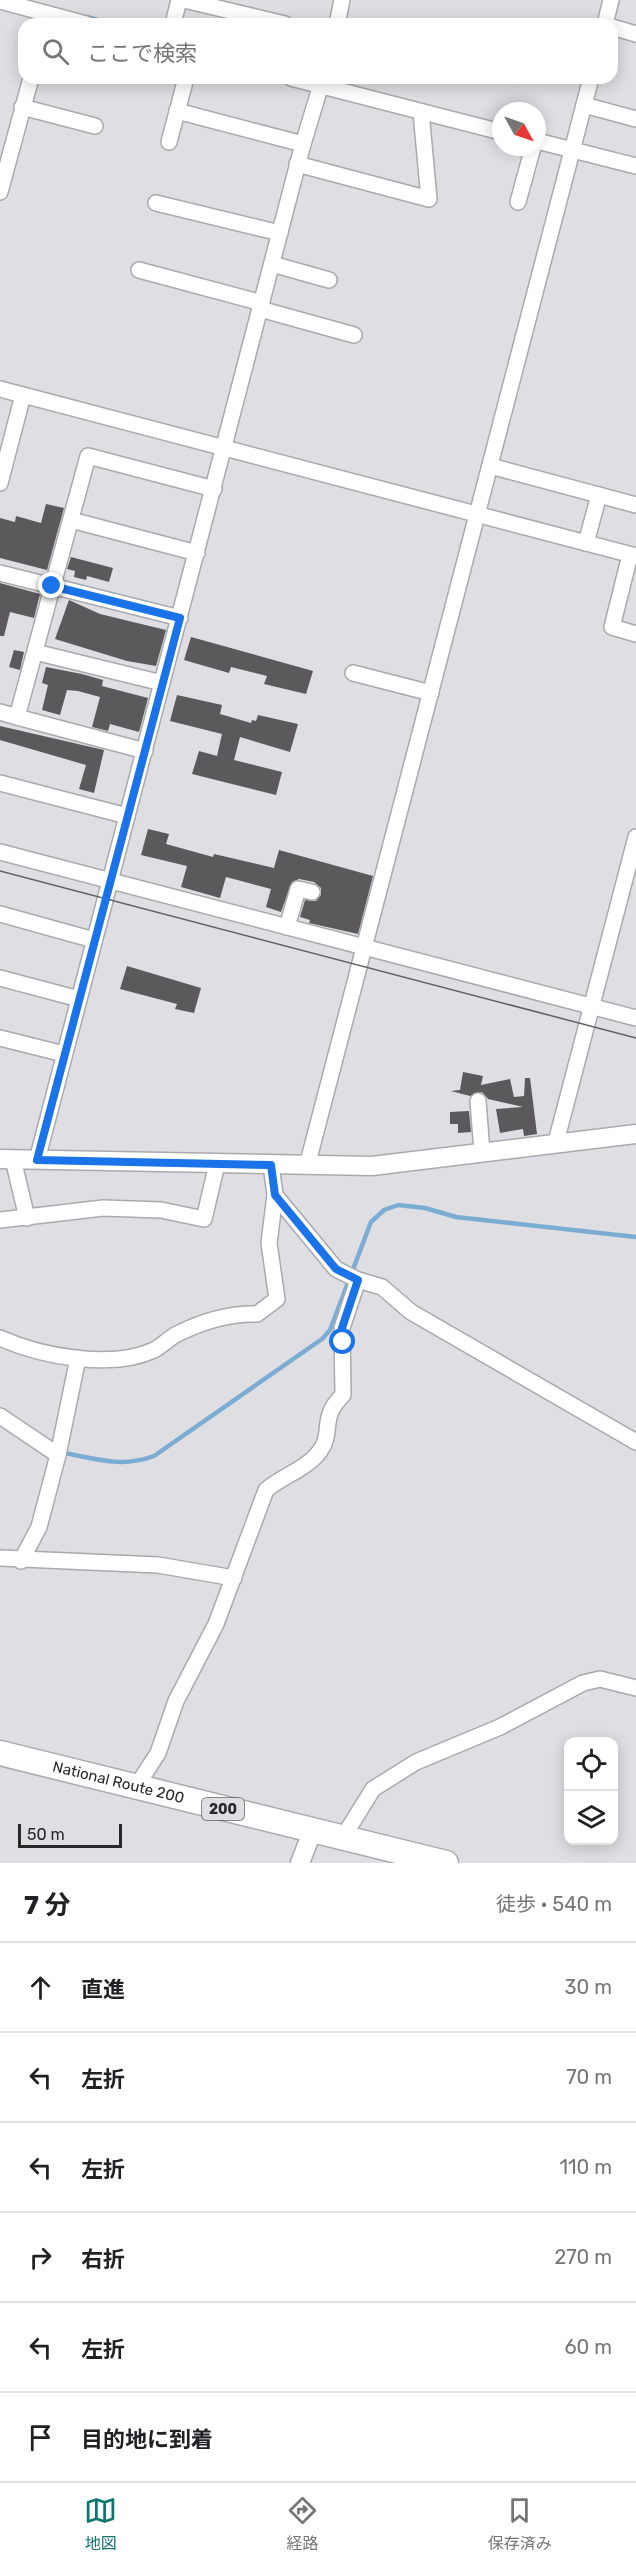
<!DOCTYPE html>
<html lang="ja">
<head>
<meta charset="utf-8">
<style>
  body { margin:0; font-family:Rubik,"Noto Sans JP",sans-serif; background:#f2f2f2; color:#202124 }
  .controls { position:absolute; right:18px; bottom:18px; display:grid; overflow:hidden; border-radius:12px; box-shadow:0 3px 15px #0003 }
  .controls button { width:54px; height:54px; display:grid; place-items:center; padding:0; border:0; border-bottom:2px solid #e0e0e0; background:#fff; color:#202124; font:30px sans-serif }
  .compass { position:absolute; left:492px; top:102px; width:54px; height:54px; border-radius:50%; background:#fff; box-shadow:0 3px 15px #0003; rotate:130deg }
  .scale { position:absolute; left:18px; bottom:15px; width:104px; box-sizing:border-box; padding-left:6px; border:3px solid #282829; border-top:0; font-size:16px; line-height:21px; white-space:nowrap; color:#282829; -webkit-text-stroke:4px #dfdee2; paint-order:stroke }
  .stop { position:absolute; width:18px; height:18px; margin:-14px; border:4px solid #1a73e8; border-radius:50%; background:#fff }
  .stop.end { background:#1a73e8; border-color:#fff; box-shadow:0 2px 6px #0008 }
  .list { margin:0; padding:0; list-style:none }
  h2 { display:flex; justify-content:space-between; align-items:center; height:78px; margin:0; padding:0 24px; font-size:26px }
  h2 small { font-size:20px; font-weight:400; color:#757577 }
  .list li { display:grid; grid-template-columns:39px 1fr auto; gap:18px; align-items:center; box-sizing:border-box; height:90px; padding:0 24px; border-top:2px solid #e0e0e0 }
  .list b { display:block; font-size:22px; white-space:nowrap }
  .list em { font-size:20px; font-style:normal; color:#757577 }
  .icon { flex:none; width:33px; height:33px; fill:none; stroke:currentColor; stroke-width:2; stroke-linecap:round; stroke-linejoin:round }
  .map { position:relative; flex:none; width:636px; height:1863px; overflow:hidden }
  .search { position:absolute; background:#fff; box-shadow:0 3px 15px #0003; left:18px; right:18px; top:18px; height:66px; display:flex; align-items:center; gap:15px; box-sizing:border-box; padding:0 21px; border-radius:18px; color:#757577; font-size:22px }
  .sheet { height:618px; background:#fff }
  nav { display:flex; justify-content:space-around; align-items:center; box-sizing:border-box; height:84px; border-top:2px solid #e0e0e0; background:#fff; font-size:16px; color:#757577 }
  nav a { display:grid; justify-items:center; gap:3px }
  nav .on { color:#0f766e }
  .map>svg:first-child { display:block }
  .lines { fill:none; stroke-linecap:round; stroke-linejoin:round }
  .stream { stroke:#7bacd3; stroke-width:4.5 }
  .building { fill:#5c595c }
  .minor-casing { stroke:#aaa9ad; stroke-width:18 }
  .tertiary-casing { stroke:#aaa9ad; stroke-width:21 }
  .trunk-casing { stroke:#aaa9ad; stroke-width:27 }
  .minor { stroke:#fff; stroke-width:15 }
  .tertiary { stroke:#fff; stroke-width:18 }
  .trunk { stroke:#fff; stroke-width:24 }
  .tram { stroke:#616163; stroke-width:1.5 }
  .route { stroke:#1a73e8; stroke-width:8 }
  .labels { text-anchor:middle; stroke-width:6; stroke-linejoin:round; paint-order:stroke }
  .shield { fill:#dfdee2; stroke:#5f5f60; stroke-width:1.5 }
  .shield-label { font-size:14px; font-weight:bold; fill:#282829 }
  .street-label { font-size:15px; fill:#282829; stroke:#dfdee2 }
</style>
</head>
<body>
<div class="map">
<svg width="636" height="1863" viewBox="0 0 636 1863">
  <rect width="100%" height="100%" fill="#dfdee2"/>
  <g class="lines">
    <!-- stream -->
    <g class="stream">
      <polyline points="87,17 112,24"/>
      <path d="M64,1453C97,1459 121,1468 154,1456L322,1339L330,1330L371,1222L384,1210L398,1205L425,1208L456,1217L636,1237"/>
    </g>
  </g>
  <!-- building -->
  <g class="building">
    <polygon points="46,504 64,508 47,570 0,558 0,518 15,522 16,516 41,523"/>
    <polygon points="71,557 113,568 109,582 87,576 86,580 74,577 75,571 67,569"/>
    <polygon points="0,583 40,594 34,618 10,612 4,636 0,636"/>
    <polygon points="69,600 100,614 166,630 156,666 127,661 55,639"/>
    <polygon points="191,637 313,671 306,694 264,684 267,676 231,667 229,673 184,660"/>
    <polygon points="14,650 24,652 20,670 9,667"/>
    <polygon points="46,667 82,674 103,680 102,686 148,698 139,732 110,724 108,731 92,727 100,697 78,691 67,690 60,715 42,710 48,685 42,683"/>
    <polygon points="177,695 222,705 220,714 251,723 252,720 256,721 258,715 298,724 290,752 240,737 234,760 282,772 276,795 192,774 199,751 217,756 222,734 170,721"/>
    <polygon points="0,726 104,750 94,793 79,789 86,765 0,740"/>
    <polygon points="148,829 169,834 166,844 213,857 214,854 274,868 279,850 373,876 358,934 309,923 310,920 300,917 305,900 316,901 321,895 321,888 314,882 299,879 292,882 281,912 266,907 271,889 226,877 220,898 181,887 187,866 141,855"/>
    <polygon points="127,966 201,988 194,1013 175,1009 177,1004 120,989"/>
    <polygon points="463,1072 483,1076 481,1085 510,1079 514,1097 524,1096 525,1078 530,1078 537,1134 524,1136 523,1129 500,1133 496,1109 523,1107 488,1099 482,1092 470,1096 451,1091 460,1090"/>
    <polygon points="469,1111 471,1132 458,1133 458,1124 450,1124 450,1112"/>
  </g>
  <g class="lines">
    <!-- minor casing -->
    <g class="minor-casing">
      <g id="minor">
        <polyline points="184,0 285,24"/>
        <polyline points="0,1 86,24"/>
        <polyline points="173,24 179,0"/>
        <polyline points="337,24 342,0"/>
        <polyline points="605,24 611,0"/>
        <polyline points="612,27 636,34"/>
        <polyline points="291,78 501,132"/>
        <polyline points="584,105 636,119"/>
        <polyline points="22,107 95,126"/>
        <polyline points="177,111 303,144"/>
        <polyline points="537,141 636,166"/>
        <polyline points="169,142 186,78"/>
        <polyline points="297,164 429,199 421,112"/>
        <polyline points="0,192 31,78"/>
        <polyline points="518,202 533,147"/>
        <polyline points="156,203 280,233"/>
        <polyline points="272,264 329,280"/>
        <polyline points="139,270 262,303"/>
        <polyline points="260,309 354,335"/>
        <polyline points="0,389 636,556"/>
        <polyline points="490,466 636,505"/>
        <polyline points="0,483 23,395"/>
        <polyline points="71,520 197,553"/>
        <polyline points="586,543 599,495"/>
        <polyline points="630,555 612,627 636,634"/>
        <polyline points="0,573 180,618"/>
        <polyline points="35,652 162,683"/>
        <polyline points="353,673 431,693"/>
        <polyline points="0,712 17,717"/>
        <polyline points="145,751 17,717 88,456 214,489"/>
        <polyline points="0,783 127,816"/>
        <polyline points="0,852 636,1018"/>
        <polyline points="0,914 94,940"/>
        <polyline points="287,927 298,889 312,892"/>
        <polyline points="0,978 79,999"/>
        <polyline points="0,1038 64,1054"/>
        <polyline points="478,1101 482,1152"/>
        <polyline points="556,1142 636,837"/>
        <polyline points="13,1159 27,1218"/>
        <polyline points="37,1160 303,144 323,78"/>
        <polyline points="307,1166 591,78"/>
        <polyline points="275,1195 336,1269 358,1280 382,1287 411,1312 636,1442"/>
        <polyline points="0,1220 103,1208 161,1210 204,1219 217,1164"/>
        <path d="M0,1338C41,1356 111,1370 154,1350C162,1346 169,1338 177,1334C201,1322 230,1313 257,1314L277,1299L269,1243L275,1195L271,1165"/>
        <polyline points="0,1416 58,1455 78,1358"/>
        <polyline points="0,1558 158,1565 234,1578"/>
        <polyline points="21,1561 39,1527 58,1455"/>
        <path d="M136,1787L158,1753L176,1701L216,1624L266,1490C282,1476 307,1469 320,1451C334,1431 319,1418 343,1395L342,1328L358,1280"/>
        <polyline points="342,1839 373,1789 416,1762 500,1727 583,1683 600,1679 636,1688"/>
      </g>
    </g>
    <!-- tertiary casing -->
    <g class="tertiary-casing">
      <g id="tertiary">
        <polyline points="0,1159 372,1166 636,1134"/>
        <polyline points="300,1863 312,1832"/>
      </g>
    </g>
    <!-- trunk casing -->
    <g class="trunk-casing">
      <g id="trunk">
        <path id="s1" d="M0,1753L446,1863"/>
      </g>
    </g>
    <!-- minor -->
    <use href="#minor" class="minor"/>
    <!-- tertiary -->
    <use href="#tertiary" class="tertiary"/>
    <!-- trunk -->
    <use href="#trunk" class="trunk"/>
    <!-- tram -->
    <polyline class="tram" points="0,871 636,1038"/>
  </g>
  <g class="lines">
    <!-- route -->
    <polyline class="route" points="52,586 180,618 37,1160 271,1165 275,1195 336,1269 358,1280 342,1328 343,1342"/>
  </g>
  <g class="labels">
    <!-- shield labels -->
    <rect class="shield" x="202" y="1798" width="42" height="22" rx="4.5"/>
    <g class="shield-label">
      <text x="223" y="1814">200</text>
    </g>
    <!-- street labels -->
    <g class="street-label">
      <text dy="5" stroke="none"><textPath href="#s1" startOffset="122">National Route 200</textPath></text>
    </g>
  </g>
</svg>
<div class="controls">
<button><svg class="icon" aria-label="locate" viewBox="0 0 24 24"><circle cx="12" cy="12" r="6"/><path d="M12 2v4M12 18v4M2 12h4M18 12h4"/></svg></button>
<button><svg class="icon" aria-label="layers" viewBox="0 0 24 24"><path d="M12 4l9 5-9 5-9-5zM3 14l9 5 9-5"/></svg></button>
</div>
<svg class="compass" viewBox="-18 -18 36 36"><path d="M0-13l5 13h-10z" fill="#e53935"/><path d="M0 13l5-13h-10z" fill="#757577"/></svg>
<div class="scale">50 m</div>
<div class="stop" style="left:343px;top:1342px"></div>
<div class="stop end" style="left:52px;top:586px"></div>
<div class="search"><svg class="icon" aria-label="search" viewBox="0 0 24 24"><circle cx="10" cy="10" r="6"/><path d="M15 15l6 6"/></svg>ここで検索</div>
</div>
<section class="sheet">
<h2>7 分<small>徒歩 · 540 m</small></h2>
<ul class="list">
<li><svg class="icon" aria-label="ahead" viewBox="0 0 24 24"><path d="M12 20V5M6 11l6-6 6 6"/></svg><div><b>直進</b></div><em>30 m</em></li>
<li><svg class="icon" aria-label="left" viewBox="0 0 24 24"><path d="M17 20v-9H6M10 6l-5 5 5 5"/></svg><div><b>左折</b></div><em>70 m</em></li>
<li><svg class="icon" aria-label="left" viewBox="0 0 24 24"><path d="M17 20v-9H6M10 6l-5 5 5 5"/></svg><div><b>左折</b></div><em>110 m</em></li>
<li><svg class="icon" aria-label="right" viewBox="0 0 24 24"><path d="M7 20v-9h11M14 6l5 5-5 5"/></svg><div><b>右折</b></div><em>270 m</em></li>
<li><svg class="icon" aria-label="left" viewBox="0 0 24 24"><path d="M17 20v-9H6M10 6l-5 5 5 5"/></svg><div><b>左折</b></div><em>60 m</em></li>
<li><svg class="icon" aria-label="arrive" viewBox="0 0 24 24"><path d="M6 21V4h12l-3 4 3 4H6"/></svg><div><b>目的地に到着</b></div></li>
</ul>
</section>
<nav>
<a class="on"><svg class="icon" aria-label="map" viewBox="0 0 24 24"><path d="M3 6l6-2 6 2 6-2v14l-6 2-6-2-6 2zM9 4v14M15 6v14"/></svg>地図</a>
<a><svg class="icon" aria-label="directions" viewBox="0 0 24 24"><path d="M12 3l9 9-9 9-9-9zM9 14v-3h6M13 9l2 2-2 2"/></svg>経路</a>
<a><svg class="icon" aria-label="saved" viewBox="0 0 24 24"><path d="M7 4h10v16l-5-4-5 4z"/></svg>保存済み</a>
</nav>
</body>
</html>
